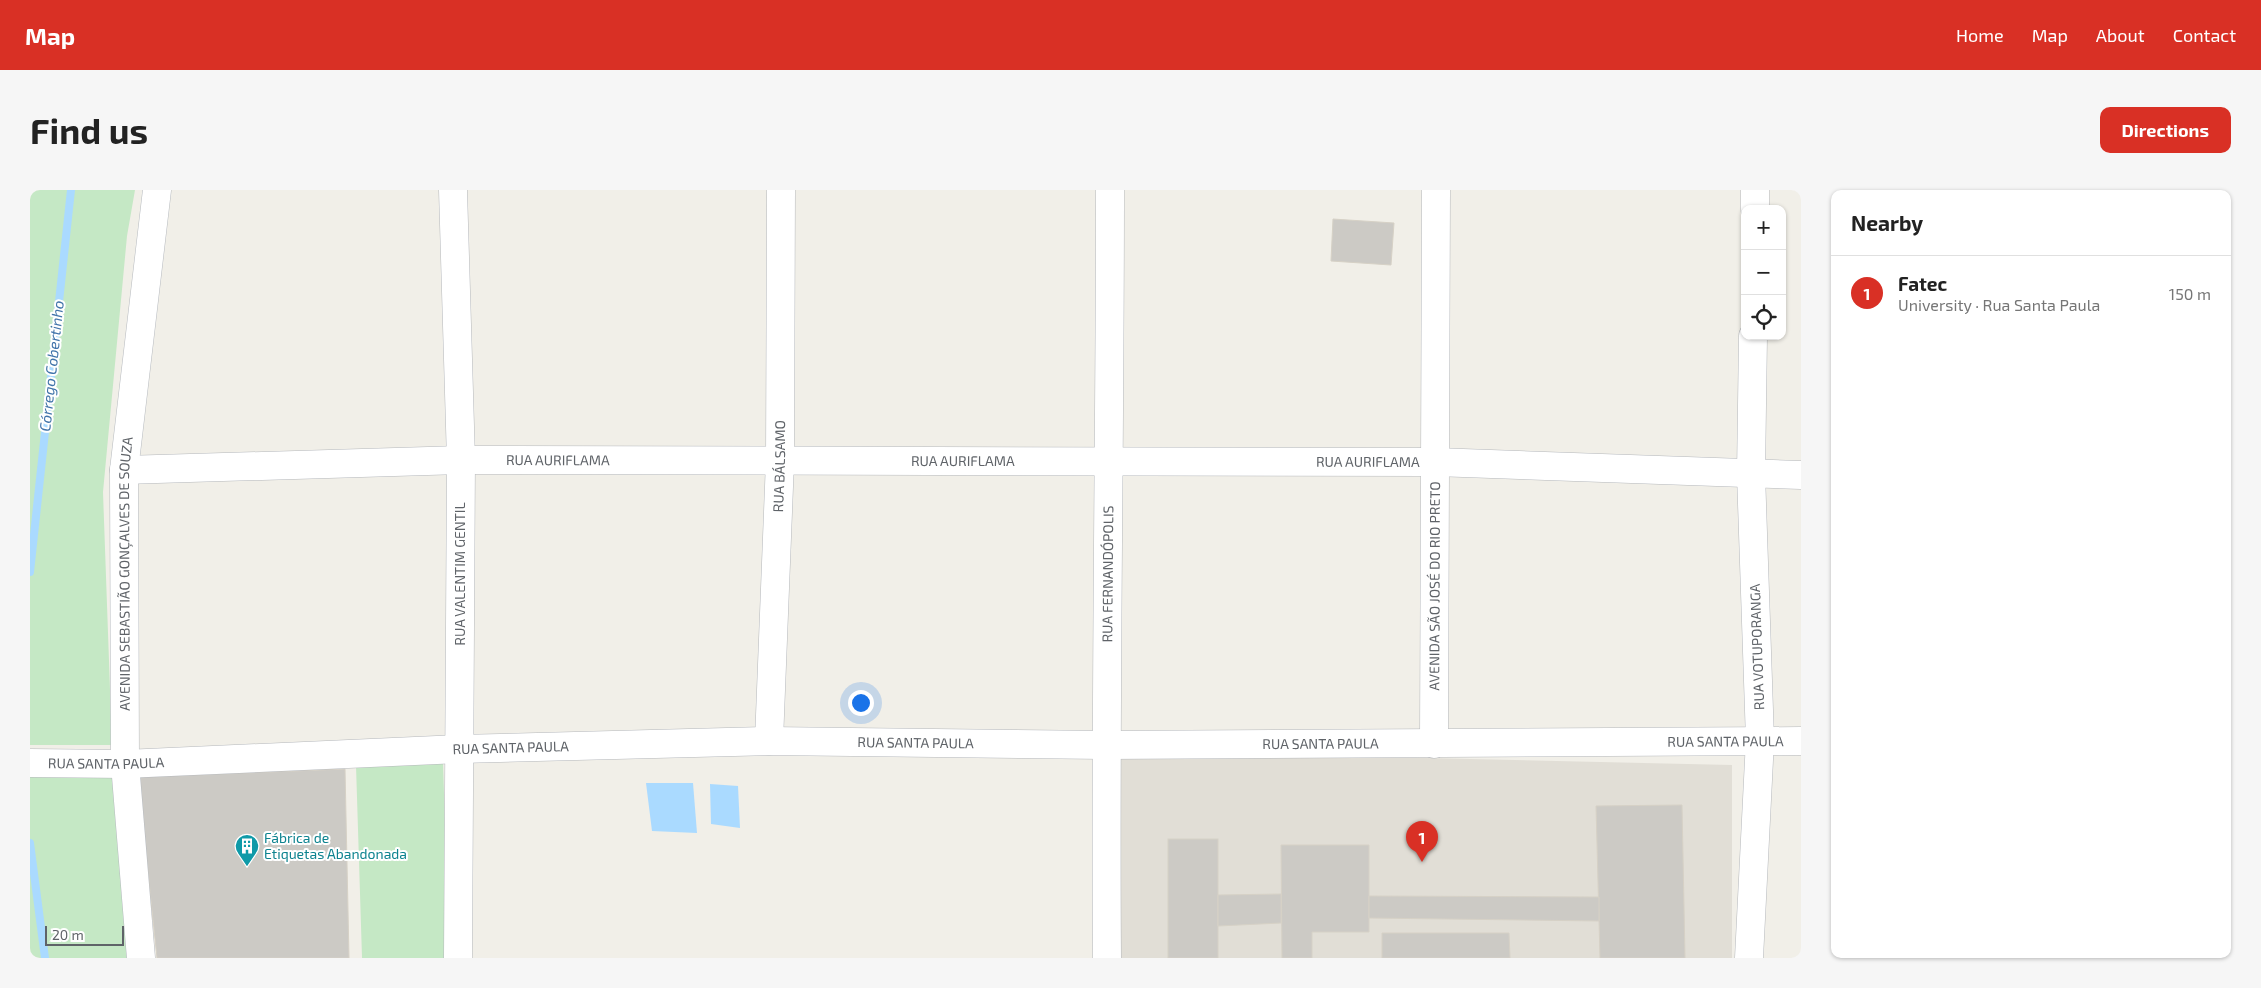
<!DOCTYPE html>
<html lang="en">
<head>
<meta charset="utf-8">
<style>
  body { margin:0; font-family:"Exo 2",sans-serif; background:#f6f6f6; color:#222 }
  .controls { position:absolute; right:15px; top:15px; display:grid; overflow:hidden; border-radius:10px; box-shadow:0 1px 4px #0004 }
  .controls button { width:45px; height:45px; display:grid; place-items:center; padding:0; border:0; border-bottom:1px solid #e0e0e0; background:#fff; color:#222; font:25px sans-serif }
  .scale { position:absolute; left:15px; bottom:12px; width:79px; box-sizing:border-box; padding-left:5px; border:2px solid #5f6368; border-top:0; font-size:14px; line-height:18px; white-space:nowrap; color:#5f6368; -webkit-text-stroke:4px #fff; paint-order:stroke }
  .you { position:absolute; left:830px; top:512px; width:18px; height:18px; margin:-12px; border:4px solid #fff; border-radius:50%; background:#1a73e8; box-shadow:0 0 0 8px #1a73e833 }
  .badge { display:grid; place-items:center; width:32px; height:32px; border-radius:50%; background:#d93025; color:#fff; font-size:16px; font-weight:700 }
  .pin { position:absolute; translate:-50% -41px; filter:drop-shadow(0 1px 2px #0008) }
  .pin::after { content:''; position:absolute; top:26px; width:18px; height:15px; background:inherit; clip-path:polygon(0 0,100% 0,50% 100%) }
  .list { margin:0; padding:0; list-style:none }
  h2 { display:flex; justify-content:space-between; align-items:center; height:65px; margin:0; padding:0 20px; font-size:21px }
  h2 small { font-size:16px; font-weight:400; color:#767676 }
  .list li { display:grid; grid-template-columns:32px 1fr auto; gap:15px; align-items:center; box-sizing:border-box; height:75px; padding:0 20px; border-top:1px solid #e0e0e0 }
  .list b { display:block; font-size:19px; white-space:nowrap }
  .list p { margin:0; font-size:16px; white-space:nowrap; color:#767676 }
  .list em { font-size:16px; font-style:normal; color:#767676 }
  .icon { flex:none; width:28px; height:28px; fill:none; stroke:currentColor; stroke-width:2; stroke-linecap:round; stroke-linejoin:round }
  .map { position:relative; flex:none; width:1771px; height:768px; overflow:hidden; border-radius:10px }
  header { display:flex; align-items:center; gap:30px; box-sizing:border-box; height:70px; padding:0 25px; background:#d93025; color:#fff }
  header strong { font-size:24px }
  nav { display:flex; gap:28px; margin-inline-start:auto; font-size:18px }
  .intro { display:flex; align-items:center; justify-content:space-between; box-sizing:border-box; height:120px; padding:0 30px }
  h1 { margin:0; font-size:35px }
  .button { padding:12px 22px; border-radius:10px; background:#d93025; color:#fff; font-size:18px; font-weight:700 }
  main { display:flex; gap:30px; padding:0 30px }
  aside { flex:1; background:#fff; border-radius:10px; box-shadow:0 1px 4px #0004 }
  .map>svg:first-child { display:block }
  .education { fill:#e1ded6 }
  .green { fill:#c5e8c5 }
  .water { fill:#aadaff }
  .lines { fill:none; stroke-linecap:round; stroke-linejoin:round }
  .stream { stroke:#aadaff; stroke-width:8 }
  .building { fill:#cccac5; stroke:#d6d1c6 }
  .minor-casing { stroke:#b5b8bc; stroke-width:29 }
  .tertiary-casing { stroke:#b5b8bc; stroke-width:29 }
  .secondary-casing { stroke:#b6babf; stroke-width:29 }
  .minor { stroke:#fff; stroke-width:28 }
  .tertiary { stroke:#fff; stroke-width:28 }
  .secondary { stroke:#fff; stroke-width:28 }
  .labels { text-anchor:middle; stroke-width:4; stroke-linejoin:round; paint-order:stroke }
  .street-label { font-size:14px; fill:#5f6368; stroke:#fff }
  .culture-label { font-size:14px; fill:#0d838f; stroke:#fff; text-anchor:start }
  .water-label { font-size:15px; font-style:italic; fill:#4174aa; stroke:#fff }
</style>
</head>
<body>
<header>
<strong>Map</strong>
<nav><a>Home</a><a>Map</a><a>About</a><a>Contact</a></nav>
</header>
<div class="intro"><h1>Find us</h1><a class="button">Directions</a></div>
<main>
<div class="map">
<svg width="1771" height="768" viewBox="0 0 1771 768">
  <rect width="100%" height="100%" fill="#f1efe8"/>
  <!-- education -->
  <polygon class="education" points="1080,561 1702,575 1702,768 1083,768"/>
  <!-- green -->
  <g class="green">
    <polygon points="0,0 105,0 97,46 73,302 82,555 0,555"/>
    <polygon points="413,571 419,768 332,768 326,576"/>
    <polygon points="88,586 103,768 0,768 0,587"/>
  </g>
  <!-- water -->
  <g class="water">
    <polygon points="616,593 663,593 667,643 622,641"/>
    <polygon points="680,594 708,596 710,638 681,634"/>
  </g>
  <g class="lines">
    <!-- stream -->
    <g class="stream">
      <polyline points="0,382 41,0"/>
      <polyline points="0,653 15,768"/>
    </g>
  </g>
  <!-- building -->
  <g class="building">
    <polygon points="1303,29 1364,33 1361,75 1301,71"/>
    <polygon points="315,579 319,768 127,768 108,587"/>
    <polygon points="1652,615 1655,768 1570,768 1566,616"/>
    <rect x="1138" y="649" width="50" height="119"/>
    <polygon points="1251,655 1339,655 1339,742 1282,742 1282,768 1252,768"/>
    <polygon points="1251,704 1251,733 1188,736 1188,705"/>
    <polygon points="1339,706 1569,707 1569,731 1339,728"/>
    <polygon points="1352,743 1479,743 1480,768 1352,768"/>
  </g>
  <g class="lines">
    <!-- minor casing -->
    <g class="minor-casing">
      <g id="minor">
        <polyline points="423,0 431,270 428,768"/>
        <polyline points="1725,19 1725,0"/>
        <path id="s1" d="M94,280L431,270L1405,272L1771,285"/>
        <path id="s2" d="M739,551L750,271L751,0"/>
        <path id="s3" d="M1404,554L1406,0"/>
        <path id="s4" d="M1077,768C1075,512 1080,256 1080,0"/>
        <polyline points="1719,768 1730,550 1721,284 1723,146"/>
      </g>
    </g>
    <!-- tertiary casing -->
    <g class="tertiary-casing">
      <g id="tertiary">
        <path id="s5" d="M0,573L95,574L429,559L739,551L1075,555L1771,551"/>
      </g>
    </g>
    <!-- secondary casing -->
    <g class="secondary-casing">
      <g id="secondary">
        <path id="s6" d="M111,768L95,574L94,280L127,0"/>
      </g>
    </g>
    <!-- minor -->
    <use href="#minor" class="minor"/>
    <!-- tertiary -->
    <use href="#tertiary" class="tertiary"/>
    <!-- secondary -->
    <use href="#secondary" class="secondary"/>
  </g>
  <!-- icons -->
  <defs>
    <g id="building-pin" transform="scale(1.25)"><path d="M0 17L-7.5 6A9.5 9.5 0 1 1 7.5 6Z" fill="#0f9aa8" stroke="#fff"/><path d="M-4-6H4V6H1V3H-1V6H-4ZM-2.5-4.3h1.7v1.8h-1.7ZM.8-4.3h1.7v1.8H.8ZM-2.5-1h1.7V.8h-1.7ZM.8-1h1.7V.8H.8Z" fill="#fff"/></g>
  </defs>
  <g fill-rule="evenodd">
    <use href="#building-pin" x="217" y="656"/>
  </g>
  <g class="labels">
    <!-- street labels -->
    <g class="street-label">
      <text dy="5" stroke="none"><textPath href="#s1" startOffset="434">RUA AURIFLAMA</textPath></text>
      <text dy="5" stroke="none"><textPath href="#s1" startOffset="839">RUA AURIFLAMA</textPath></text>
      <text dy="5" stroke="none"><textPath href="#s1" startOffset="1244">RUA AURIFLAMA</textPath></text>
      <text dy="5" stroke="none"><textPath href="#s2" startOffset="275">RUA BÁLSAMO</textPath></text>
      <text dy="5" stroke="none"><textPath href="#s6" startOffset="385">AVENIDA SEBASTIÃO GONÇALVES DE SOUZA</textPath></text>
      <text transform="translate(430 384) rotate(-90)" y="5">RUA VALENTIM GENTIL</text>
      <text dy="5" stroke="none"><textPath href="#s4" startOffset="384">RUA FERNANDÓPOLIS</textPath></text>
      <text dy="5" stroke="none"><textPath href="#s3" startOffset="158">AVENIDA SÃO JOSÉ DO RIO PRETO</textPath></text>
      <text transform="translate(1727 457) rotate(-92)" y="5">RUA VOTUPORANGA</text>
      <text dy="5" stroke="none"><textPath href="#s5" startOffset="1696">RUA SANTA PAULA</textPath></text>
      <text dy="5" stroke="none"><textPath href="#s5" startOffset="886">RUA SANTA PAULA</textPath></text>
      <text dy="5" stroke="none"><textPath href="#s5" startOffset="1291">RUA SANTA PAULA</textPath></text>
      <text dy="5" stroke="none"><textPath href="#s5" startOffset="481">RUA SANTA PAULA</textPath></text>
      <text dy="5" stroke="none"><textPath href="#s5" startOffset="76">RUA SANTA PAULA</textPath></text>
    </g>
    <!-- culture labels -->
    <g class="culture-label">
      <text x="234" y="653">Fábrica de<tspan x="234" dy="16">Etiquetas Abandonada</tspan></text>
    </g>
    <!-- water labels -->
    <g class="water-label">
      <text transform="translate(22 176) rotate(-84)" y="5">Córrego Cobertinho</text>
    </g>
  </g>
</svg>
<div class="controls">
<button>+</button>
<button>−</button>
<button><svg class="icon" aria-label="locate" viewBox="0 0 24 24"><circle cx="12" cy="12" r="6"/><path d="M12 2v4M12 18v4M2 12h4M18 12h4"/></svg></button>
</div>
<div class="scale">20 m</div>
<div class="you"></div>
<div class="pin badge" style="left:1392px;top:672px">1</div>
</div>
<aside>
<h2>Nearby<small></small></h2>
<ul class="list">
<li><span class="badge">1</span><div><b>Fatec</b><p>University · Rua Santa Paula</p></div><em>150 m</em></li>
</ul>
</aside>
</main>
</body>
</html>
